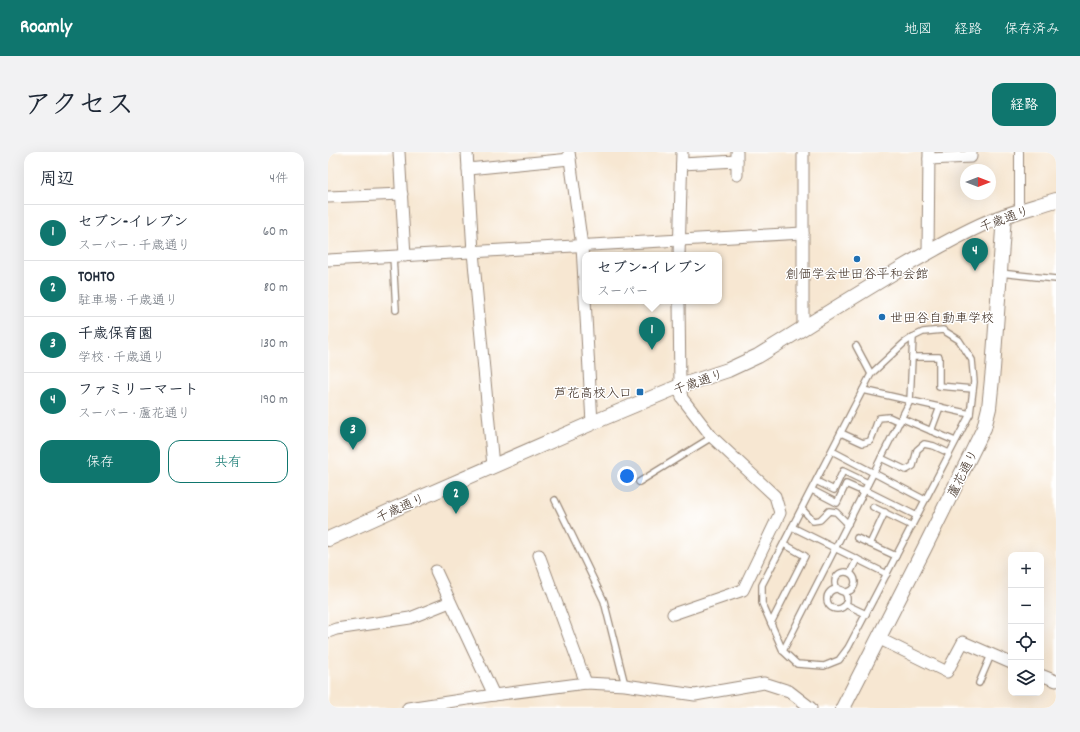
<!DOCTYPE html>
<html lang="ja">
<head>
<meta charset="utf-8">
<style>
  body { margin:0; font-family:Dekko,"Klee One",sans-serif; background:#f2f2f3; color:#1f2937 }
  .controls { position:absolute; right:12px; bottom:12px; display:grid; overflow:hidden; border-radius:8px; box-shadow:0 4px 16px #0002 }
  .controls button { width:36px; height:36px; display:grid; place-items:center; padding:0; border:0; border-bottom:1px solid #e0e1e3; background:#fff; color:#1f2937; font:20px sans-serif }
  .compass { position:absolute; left:632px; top:12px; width:36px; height:36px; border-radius:50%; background:#fff; box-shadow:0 4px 16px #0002; rotate:90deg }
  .you { position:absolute; left:299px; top:324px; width:14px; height:14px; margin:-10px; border:3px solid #fff; border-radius:50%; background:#1a73e8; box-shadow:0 0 0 6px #1a73e833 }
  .badge { display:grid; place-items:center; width:26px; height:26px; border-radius:50%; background:#0f766e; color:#fff; font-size:13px; font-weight:700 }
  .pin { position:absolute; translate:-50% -33px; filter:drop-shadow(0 1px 2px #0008) }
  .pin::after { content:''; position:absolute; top:21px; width:14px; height:12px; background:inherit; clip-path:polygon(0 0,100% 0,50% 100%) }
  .popup { position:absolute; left:254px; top:100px; width:140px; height:52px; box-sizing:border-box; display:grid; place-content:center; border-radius:8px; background:#fff; filter:drop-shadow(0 1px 3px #0005); font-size:13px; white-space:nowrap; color:#747a83 }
  .popup b { font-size:15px; color:#1f2937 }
  .popup::after { content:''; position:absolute; left:50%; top:100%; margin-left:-8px; border:8px solid transparent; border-top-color:#fff }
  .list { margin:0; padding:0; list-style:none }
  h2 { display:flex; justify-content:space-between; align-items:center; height:52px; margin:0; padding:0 16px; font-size:17px }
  h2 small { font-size:13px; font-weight:400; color:#747a83 }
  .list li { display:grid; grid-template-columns:26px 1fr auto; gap:12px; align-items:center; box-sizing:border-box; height:56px; padding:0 16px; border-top:1px solid #e0e1e3 }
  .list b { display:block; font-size:15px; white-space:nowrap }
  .list p { margin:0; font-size:13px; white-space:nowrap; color:#747a83 }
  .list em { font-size:13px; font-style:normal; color:#747a83 }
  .actions { display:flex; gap:8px; padding:12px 16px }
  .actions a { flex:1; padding:9px 0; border:1px solid #0f766e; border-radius:12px; text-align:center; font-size:14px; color:#0f766e }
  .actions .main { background:#0f766e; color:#fff }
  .icon { flex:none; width:22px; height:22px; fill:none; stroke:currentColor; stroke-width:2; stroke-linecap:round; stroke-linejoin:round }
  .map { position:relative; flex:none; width:728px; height:556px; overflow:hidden; border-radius:12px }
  header { display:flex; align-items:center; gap:24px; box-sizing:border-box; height:56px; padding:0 20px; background:#0f766e; color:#fff }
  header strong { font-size:19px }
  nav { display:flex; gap:22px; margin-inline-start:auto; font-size:14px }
  .intro { display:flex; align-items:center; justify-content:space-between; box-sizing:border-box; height:96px; padding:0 24px }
  h1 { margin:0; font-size:28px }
  .button { padding:10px 18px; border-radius:12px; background:#0f766e; color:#fff; font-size:14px; font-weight:700 }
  main { display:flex; gap:24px; padding:0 24px }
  aside { flex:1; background:#fff; border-radius:12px; box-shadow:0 4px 16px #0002 }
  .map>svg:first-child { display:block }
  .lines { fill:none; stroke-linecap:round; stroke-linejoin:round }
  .service-casing { stroke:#998878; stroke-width:8 }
  .pedestrian-casing { stroke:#998878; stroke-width:10 }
  .minor-casing { stroke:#998878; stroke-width:13 }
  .tertiary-casing { stroke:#998878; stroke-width:16 }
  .service { stroke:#fff; stroke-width:5.5 }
  .pedestrian { stroke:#fff; stroke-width:8 }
  .minor { stroke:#fff; stroke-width:11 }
  .tertiary { stroke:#fff; stroke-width:14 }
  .poi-dot { fill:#1f6fb2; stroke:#fff; stroke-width:1.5 }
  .labels { text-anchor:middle; stroke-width:3; stroke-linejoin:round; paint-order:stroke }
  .street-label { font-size:13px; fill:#3b2a1e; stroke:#fff }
  .poi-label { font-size:13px; fill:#3b2a1e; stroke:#fff }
</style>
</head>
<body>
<header>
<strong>Roamly</strong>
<nav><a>地図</a><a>経路</a><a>保存済み</a></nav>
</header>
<div class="intro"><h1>アクセス</h1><a class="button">経路</a></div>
<main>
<aside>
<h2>周辺<small>4件</small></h2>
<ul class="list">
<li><span class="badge">1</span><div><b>セブン-イレブン</b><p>スーパー · 千歳通り</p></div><em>60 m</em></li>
<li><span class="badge">2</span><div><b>TOHTO</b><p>駐車場 · 千歳通り</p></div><em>80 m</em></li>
<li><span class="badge">3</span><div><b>千歳保育園</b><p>学校 · 千歳通り</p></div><em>130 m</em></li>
<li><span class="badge">4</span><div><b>ファミリーマート</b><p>スーパー · 蘆花通り</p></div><em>190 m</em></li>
</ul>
<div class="actions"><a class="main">保存</a><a>共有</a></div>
</aside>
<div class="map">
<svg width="728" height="556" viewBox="0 0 728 556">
  <rect width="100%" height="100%" fill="#fff"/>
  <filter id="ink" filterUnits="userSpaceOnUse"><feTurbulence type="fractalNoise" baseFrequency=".025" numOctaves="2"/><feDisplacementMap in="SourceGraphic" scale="8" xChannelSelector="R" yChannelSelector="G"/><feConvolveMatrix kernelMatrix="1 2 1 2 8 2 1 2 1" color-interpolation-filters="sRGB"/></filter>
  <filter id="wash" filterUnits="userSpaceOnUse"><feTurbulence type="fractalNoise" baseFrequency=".012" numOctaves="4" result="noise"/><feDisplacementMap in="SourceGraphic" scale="16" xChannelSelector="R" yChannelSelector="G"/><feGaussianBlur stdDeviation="0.9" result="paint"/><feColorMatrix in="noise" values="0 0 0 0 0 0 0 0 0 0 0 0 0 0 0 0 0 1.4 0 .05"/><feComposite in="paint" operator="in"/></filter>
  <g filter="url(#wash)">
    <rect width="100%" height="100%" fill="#f7e7d2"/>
  </g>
  <g filter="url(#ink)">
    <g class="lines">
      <!-- service casing -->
      <g class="service-casing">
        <g id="service">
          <polyline points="65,104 68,158"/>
          <polyline points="672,121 728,127"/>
          <polygon points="615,178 631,188 644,208 646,230 642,262 520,496 511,508 496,514 469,512 455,499 434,451 434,433 543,222 576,191 585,185 595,180"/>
          <polyline points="528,194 543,222"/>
          <polyline points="584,205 611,205 611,234 645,237"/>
          <polyline points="535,238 642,262"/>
          <polyline points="573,266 627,289"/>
          <polyline points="603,279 612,255"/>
          <path d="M513,281L535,291L542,289C546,282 547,274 551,266L561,265L572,270"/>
          <polyline points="504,299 597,348"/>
          <polyline points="553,306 578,318 585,314 589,298 596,292 606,294 621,301"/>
          <polyline points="488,329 506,338 515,319 540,331"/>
          <polyline points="311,330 384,285"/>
          <polyline points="484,338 509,351 518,332 536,340"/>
          <polyline points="537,338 589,364"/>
          <polyline points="227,348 276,449 297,533"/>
          <polyline points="545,355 584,374"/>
          <polyline points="474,357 485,369 492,368 501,359 508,360 520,372"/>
          <polyline points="464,375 559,422"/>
          <polyline points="529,386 568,404"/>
          <polyline points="542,392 557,360"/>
          <circle cx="517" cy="430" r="10"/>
          <polyline points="522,421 529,407"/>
          <circle cx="509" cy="447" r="10"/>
          <polyline points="517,452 538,462"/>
          <polyline points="443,471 477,404 456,392"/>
          <polyline points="455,499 582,249 585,185"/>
          <polyline points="651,531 663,503"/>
        </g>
      </g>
      <!-- pedestrian casing -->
      <g class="pedestrian-casing">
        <polyline id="pedestrian" points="691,59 691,0"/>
      </g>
      <!-- minor casing -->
      <g class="minor-casing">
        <g id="minor">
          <polyline points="71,0 77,104"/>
          <polyline points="139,0 145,100 165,314"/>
          <polyline points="241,0 254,94 264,271"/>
          <polyline points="409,0 409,23"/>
          <polyline points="601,7 643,5 643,0"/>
          <polyline points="354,12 409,9"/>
          <polyline points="140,17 242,7"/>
          <polyline points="0,45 74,42"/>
          <polyline points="600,101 601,0"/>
          <polyline points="351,103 354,0"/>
          <polyline points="0,108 475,81"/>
          <polyline points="475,176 475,0"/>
          <polyline points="211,403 258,531"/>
          <polyline points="108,419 166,543"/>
          <polyline points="345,462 415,438 452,361 447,344 384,285 354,246 352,234 351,149"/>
          <polyline points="0,480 8,477 82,466 122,450"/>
          <polyline points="550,486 619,520 635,490 683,511"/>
          <polyline points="713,523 728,529"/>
          <polyline points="80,556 166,543 258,531 297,533 367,543 436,531 461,539 483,556"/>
        </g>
      </g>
      <!-- tertiary casing -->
      <g class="tertiary-casing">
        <g id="tertiary">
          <path d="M0,387L69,356L264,271L352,234L400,218L430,204C477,175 523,146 570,118C597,102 625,86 653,73C677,62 703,56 728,48"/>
          <polyline points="515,556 596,397 656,276 661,256 665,217 676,64"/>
        </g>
      </g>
      <!-- service -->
      <use href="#service" class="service"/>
      <!-- pedestrian -->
      <use href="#pedestrian" class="pedestrian"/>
      <!-- minor -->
      <use href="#minor" class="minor"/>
      <!-- tertiary -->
      <use href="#tertiary" class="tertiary"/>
    </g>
  </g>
  <!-- markers -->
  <g class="poi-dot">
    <circle cx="529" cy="107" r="4"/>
    <circle cx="554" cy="165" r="4"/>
    <rect x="308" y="236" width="8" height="8" rx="2"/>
  </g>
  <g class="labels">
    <!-- street labels -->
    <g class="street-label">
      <text transform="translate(676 66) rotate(-20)" y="5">千歳通り</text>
      <text transform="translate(370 229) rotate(-19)" y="5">千歳通り</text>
      <text transform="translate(634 321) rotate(-63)" y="5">蘆花通り</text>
      <text transform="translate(72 355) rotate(-24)" y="5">千歳通り</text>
    </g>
    <!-- poi labels -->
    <g class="poi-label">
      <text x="529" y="126">創価学会世田谷平和会館</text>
      <text x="562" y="170" text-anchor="start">世田谷自動車学校</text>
      <text x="304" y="245" text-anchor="end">芦花高校入口</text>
    </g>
  </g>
</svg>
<div class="controls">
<button>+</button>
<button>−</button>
<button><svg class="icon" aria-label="locate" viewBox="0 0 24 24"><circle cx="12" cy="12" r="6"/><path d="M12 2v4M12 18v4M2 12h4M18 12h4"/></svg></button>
<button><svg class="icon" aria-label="layers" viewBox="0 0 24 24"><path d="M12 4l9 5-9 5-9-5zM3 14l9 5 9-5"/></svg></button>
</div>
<svg class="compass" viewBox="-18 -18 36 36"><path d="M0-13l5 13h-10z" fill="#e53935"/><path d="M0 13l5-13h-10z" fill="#747a83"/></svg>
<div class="you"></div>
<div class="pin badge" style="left:324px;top:198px">1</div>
<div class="popup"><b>セブン-イレブン</b>スーパー</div>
<div class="pin badge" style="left:128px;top:362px">2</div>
<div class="pin badge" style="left:25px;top:298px">3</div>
<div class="pin badge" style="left:647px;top:119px">4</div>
</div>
</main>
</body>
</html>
